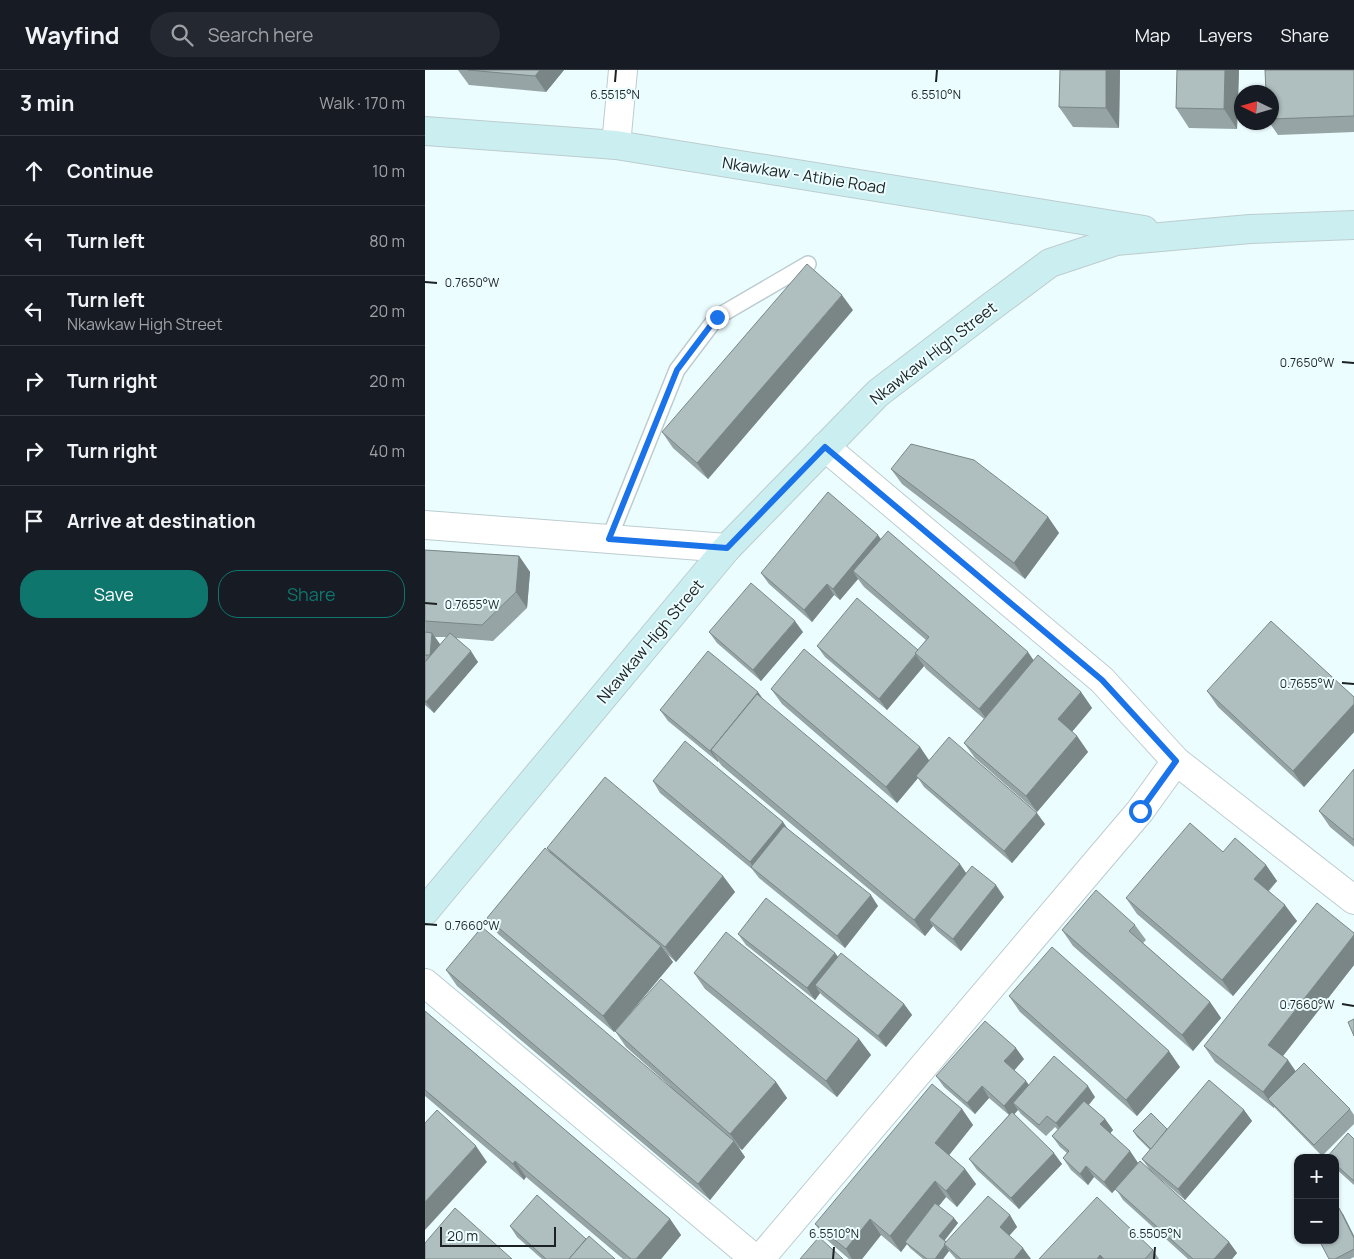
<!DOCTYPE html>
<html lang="en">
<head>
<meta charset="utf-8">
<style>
  body { margin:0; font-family:Manrope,sans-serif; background:#242831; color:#f1f3f6 }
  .controls { position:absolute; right:15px; bottom:15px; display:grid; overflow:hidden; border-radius:10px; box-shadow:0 1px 4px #0004 }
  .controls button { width:45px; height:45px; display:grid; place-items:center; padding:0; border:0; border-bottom:1px solid #363941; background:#171b24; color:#f1f3f6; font:25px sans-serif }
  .compass { position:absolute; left:809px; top:15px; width:45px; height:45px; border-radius:50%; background:#171b24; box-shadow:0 1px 4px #0004; rotate:275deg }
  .scale { position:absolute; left:15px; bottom:12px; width:116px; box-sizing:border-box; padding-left:5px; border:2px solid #1c2223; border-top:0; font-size:14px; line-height:18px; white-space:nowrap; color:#1c2223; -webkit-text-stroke:4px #ecfdff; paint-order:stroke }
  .stop { position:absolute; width:15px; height:15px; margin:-11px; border:4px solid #1a73e8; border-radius:50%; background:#fff }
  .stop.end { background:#1a73e8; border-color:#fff; box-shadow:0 1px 5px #0008 }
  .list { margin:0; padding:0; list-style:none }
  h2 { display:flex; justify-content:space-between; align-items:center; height:65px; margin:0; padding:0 20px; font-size:21px }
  h2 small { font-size:16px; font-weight:400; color:#9ea1a6 }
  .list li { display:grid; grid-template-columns:32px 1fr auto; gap:15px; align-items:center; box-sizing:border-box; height:70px; padding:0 20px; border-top:1px solid #363941 }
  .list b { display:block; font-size:19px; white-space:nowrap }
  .list p { margin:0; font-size:16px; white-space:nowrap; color:#9ea1a6 }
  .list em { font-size:16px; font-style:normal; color:#9ea1a6 }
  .actions { display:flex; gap:10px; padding:15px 20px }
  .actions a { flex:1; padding:11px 0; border:1px solid #0f766e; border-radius:20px; text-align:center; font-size:18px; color:#0f766e }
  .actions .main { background:#0f766e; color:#fff }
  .icon { flex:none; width:28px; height:28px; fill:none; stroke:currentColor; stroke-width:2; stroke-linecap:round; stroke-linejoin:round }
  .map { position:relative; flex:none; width:929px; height:1189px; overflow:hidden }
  header { display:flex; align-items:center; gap:30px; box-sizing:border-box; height:70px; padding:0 25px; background:#171b24; border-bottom:1px solid #363941 }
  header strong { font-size:24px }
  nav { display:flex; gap:28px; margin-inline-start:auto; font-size:18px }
  .search { width:350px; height:45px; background:#242831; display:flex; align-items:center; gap:12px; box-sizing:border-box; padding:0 18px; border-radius:28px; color:#9ea1a6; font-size:19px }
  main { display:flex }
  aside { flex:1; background:#171b24 }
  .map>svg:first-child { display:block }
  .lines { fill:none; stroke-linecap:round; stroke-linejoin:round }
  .lane-casing { stroke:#bdcdcf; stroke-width:18 }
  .street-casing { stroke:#bdcdcf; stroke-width:30 }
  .secondary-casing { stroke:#bdcdcf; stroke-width:30 }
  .lane { stroke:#fff; stroke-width:15 }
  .street { stroke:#fff; stroke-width:28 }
  .secondary { stroke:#cbeef0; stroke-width:28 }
  .wall { fill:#96a4a5; fill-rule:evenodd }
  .shaded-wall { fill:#7a8686 }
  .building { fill:#afbfc0; stroke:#7a8686 }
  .route { stroke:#1a73e8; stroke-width:6 }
  .ticks { fill:none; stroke:#1c2223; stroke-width:2 }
  .labels { text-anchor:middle; stroke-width:4; stroke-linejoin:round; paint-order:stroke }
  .street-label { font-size:16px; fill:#1c2223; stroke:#ecfdff }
  .ticks-label { font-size:12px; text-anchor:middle; fill:#1c2223; stroke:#ecfdff; stroke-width:4; stroke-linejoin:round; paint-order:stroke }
</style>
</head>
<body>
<header>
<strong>Wayfind</strong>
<div class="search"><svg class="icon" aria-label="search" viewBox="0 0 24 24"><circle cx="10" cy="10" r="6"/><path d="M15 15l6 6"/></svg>Search here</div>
<nav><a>Map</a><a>Layers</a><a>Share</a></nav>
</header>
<main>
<aside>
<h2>3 min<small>Walk · 170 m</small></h2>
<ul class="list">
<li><svg class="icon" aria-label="ahead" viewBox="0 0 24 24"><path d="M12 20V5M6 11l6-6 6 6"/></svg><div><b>Continue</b></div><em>10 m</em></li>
<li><svg class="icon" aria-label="left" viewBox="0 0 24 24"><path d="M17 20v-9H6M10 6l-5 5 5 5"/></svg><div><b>Turn left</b></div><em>80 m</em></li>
<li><svg class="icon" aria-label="left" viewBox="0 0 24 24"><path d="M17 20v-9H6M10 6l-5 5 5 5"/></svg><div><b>Turn left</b><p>Nkawkaw High Street</p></div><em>20 m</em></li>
<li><svg class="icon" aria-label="right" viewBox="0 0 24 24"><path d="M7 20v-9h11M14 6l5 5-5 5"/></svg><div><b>Turn right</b></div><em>20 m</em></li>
<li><svg class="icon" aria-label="right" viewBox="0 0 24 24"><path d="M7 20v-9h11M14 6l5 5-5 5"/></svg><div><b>Turn right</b></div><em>40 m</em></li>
<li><svg class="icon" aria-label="arrive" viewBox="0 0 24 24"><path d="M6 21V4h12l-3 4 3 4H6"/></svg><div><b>Arrive at destination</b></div></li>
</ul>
<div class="actions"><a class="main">Save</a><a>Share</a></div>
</aside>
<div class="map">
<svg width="929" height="1189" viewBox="0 0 929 1189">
  <rect width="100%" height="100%" fill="#ecfdff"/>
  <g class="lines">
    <!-- lane casing -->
    <g class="lane-casing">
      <polyline id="lane" points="184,469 252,300 292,247 383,194"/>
    </g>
    <!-- street casing -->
    <g class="street-casing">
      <g id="street">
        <polyline points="191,75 198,0"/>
        <polyline points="0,455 302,478"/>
        <polyline points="751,691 929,830"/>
        <polyline points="0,913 330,1189"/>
        <polyline points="335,1189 715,741 751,691 677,610 400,377"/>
      </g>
    </g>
    <!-- secondary casing -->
    <g class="secondary-casing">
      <g id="secondary">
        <polyline points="0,61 191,75 719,160"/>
        <polyline points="0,841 302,478 453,323 563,239 625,193 691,171 825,159 929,155"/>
      </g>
    </g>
    <!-- lane -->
    <use href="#lane" class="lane"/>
    <!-- street -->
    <use href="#street" class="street"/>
    <!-- secondary -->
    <use href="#secondary" class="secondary"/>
  </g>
  <!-- wall -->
  <g class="wall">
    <polygon points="33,0 139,0 121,22 44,15"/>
    <polygon points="695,0 694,58 648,57 634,37"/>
    <polygon points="752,0 814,0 812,59 764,58 751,38"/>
    <polygon points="929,0 929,62 853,65 844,52 846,52 846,22"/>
    <polygon points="428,240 283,409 248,378 237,362"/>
    <polygon points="466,399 623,447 634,463 600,509 477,414"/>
    <polygon points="456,469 608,590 656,622 667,638 647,662 652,666 663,682 612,742 550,688 539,673 559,649 501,599 499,596 462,640 400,587 392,576 493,580 501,570 439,517 433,509 415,530 409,525 387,552 344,514 336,503"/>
    <path d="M0,480L94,486L105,502L102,538L68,571L31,568L53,592L9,643L0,635ZM10,567H22L15,575Z"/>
    <polygon points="284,562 378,562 336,611 292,573"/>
    <polygon points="346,619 495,677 504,691 620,754 587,793 499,717 493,708 472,733 357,634"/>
    <polygon points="782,621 929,627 929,662 879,717 793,637"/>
    <polygon points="338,630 541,803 579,827 536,881 512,861 508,856 500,866 297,696 293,691 293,692 243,651 235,640"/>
    <polygon points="929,699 929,777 905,757 894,741"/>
    <polygon points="228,711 358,752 362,758 453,836 420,878 334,808 327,799 235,723"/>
    <polygon points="122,778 298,806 310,822 251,892 243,885 248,892 191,961 351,1012 362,1028 317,1080 314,1078 320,1087 285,1130 32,916 21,900 245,1016 201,977 190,961 189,962 73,864 62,848 125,782"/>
    <polygon points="798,782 841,795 852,811 844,821 872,851 808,926 712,844 701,828"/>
    <polygon points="710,855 721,870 718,873 785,932 796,948 768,981 648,876 637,860"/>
    <polygon points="929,863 929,895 858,986 870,1001 925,1039 929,1045 929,1054 897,1086 849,1037 849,1038 790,992 779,976"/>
    <polygon points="313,864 410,883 413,887 479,934 487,945 461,977 398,926 395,923 390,930 321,875"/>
    <polygon points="269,903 434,969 446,985 412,1027 280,919"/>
    <polygon points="584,926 755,997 712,1046 595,942"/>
    <polygon points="0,941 245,1149 256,1165 236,1189 198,1189 101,1107 99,1110 0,1026"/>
    <polygon points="599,989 589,1000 601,1011 604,1015 670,1027 664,1035 680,1049 688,1060 685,1063 705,1081 713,1093 804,1172 812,1183 807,1189 763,1189 698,1130 691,1119 687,1123 669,1107 663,1115 646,1100 638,1088 642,1083 635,1077 627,1066 633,1060 630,1057 621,1066 596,1044 593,1040 589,1044 637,1094 594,1139 552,1100 544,1089 584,1045 564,1028 550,1044 519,1017 511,1006"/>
    <polygon points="537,1039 548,1055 524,1085 540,1099 551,1114 532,1137 521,1127 514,1136 533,1153 520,1170 521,1172 585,1145 592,1157 584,1166 606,1189 531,1189 524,1181 518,1189 498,1189 485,1178 482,1174 476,1182 456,1165 437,1189 424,1189 401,1169 390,1154"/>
    <polygon points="819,1040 827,1051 760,1130 725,1100 717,1089 725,1080 712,1067 708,1061 742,1059"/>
    <polygon points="929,1069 929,1115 910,1098 910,1088"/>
    <polygon points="918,1144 929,1166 929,1187 925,1189 904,1189"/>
    <polygon points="85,1156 161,1169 190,1189 117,1189 92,1167"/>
    <polygon points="728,1180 734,1189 614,1189"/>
  </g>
  <!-- shaded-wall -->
  <g class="shaded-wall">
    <polygon points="115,0 139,0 121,22 110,6"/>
    <polygon points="681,0 695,0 694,58 681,38"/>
    <polygon points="800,0 814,0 812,59 799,39"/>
    <polygon points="417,225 428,240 283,409 272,393"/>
    <polygon points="623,447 634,463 600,509 589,493"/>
    <polygon points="453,465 461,476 428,501 433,509 415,530 408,519"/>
    <polygon points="94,486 105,502 102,538 91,522"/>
    <polygon points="402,514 409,525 387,552 379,540"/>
    <polygon points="370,551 378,562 336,611 328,600"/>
    <polygon points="7,563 15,574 13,597 5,585"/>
    <polygon points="46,581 53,592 9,643 1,632"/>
    <polygon points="603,582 614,598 565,654 554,639"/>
    <polygon points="491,585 499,596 462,640 454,629"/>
    <polygon points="333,622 341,633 286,680 293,691 293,692 285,681"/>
    <polygon points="656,622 667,638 644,665 633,649"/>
    <polygon points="929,634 929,662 879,717 868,701"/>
    <polygon points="652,666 663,682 612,742 601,726"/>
    <polygon points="495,677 506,693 491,706 493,708 472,733 461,717"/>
    <polygon points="612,743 620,754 587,793 579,781"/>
    <polygon points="358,752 365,763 331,801 325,792"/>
    <polygon points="535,794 546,810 504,850 508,856 500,866 489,850"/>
    <polygon points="841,795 852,811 840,824 829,809"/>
    <polygon points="298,806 310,822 251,892 240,877"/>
    <polygon points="571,815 579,827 536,881 528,869"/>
    <polygon points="446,825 453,836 420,878 412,866"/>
    <polygon points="860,835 872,851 808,926 797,910"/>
    <polygon points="929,865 929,895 854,991 843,975"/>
    <polygon points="236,876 248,892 189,962 178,946"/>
    <polygon points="410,883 418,894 390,915 395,923 390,930 382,918"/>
    <polygon points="785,932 796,948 768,981 757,965"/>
    <polygon points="479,934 487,945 461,977 453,966"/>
    <polygon points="434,969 446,985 412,1027 401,1011"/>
    <polygon points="591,978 599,989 587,1003 579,991"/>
    <polygon points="744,981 755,997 712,1046 701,1030"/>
    <polygon points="863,990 874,1006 843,1029 849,1037 849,1038 838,1022"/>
    <polygon points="601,1011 609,1023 588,1033 593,1040 586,1048 579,1036"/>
    <polygon points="351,1012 362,1028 317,1080 305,1064"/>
    <polygon points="557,1016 564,1028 550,1044 542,1033"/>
    <polygon points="663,1016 670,1027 638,1064 631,1053"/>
    <polygon points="537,1039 548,1055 521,1089 510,1073"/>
    <polygon points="819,1040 827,1051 760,1130 753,1119"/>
    <polygon points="680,1049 688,1060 683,1066 675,1054"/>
    <polygon points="309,1071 320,1087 285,1130 273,1114"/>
    <polygon points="51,1076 62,1092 0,1160 0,1132"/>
    <polygon points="705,1081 713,1093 687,1123 679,1112"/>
    <polygon points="629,1083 637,1094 594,1139 586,1128"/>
    <polygon points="90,1091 101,1107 99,1110 88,1094"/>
    <polygon points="661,1096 669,1107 663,1115 655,1104"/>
    <polygon points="540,1099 551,1114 532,1137 521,1121"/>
    <polygon points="510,1111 521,1127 482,1174 480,1172 482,1174 476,1182 465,1166"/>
    <polygon points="914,1138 918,1144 929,1166 929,1168"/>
    <polygon points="585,1145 592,1157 582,1168 575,1157"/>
    <polygon points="529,1148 533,1153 518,1172 514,1166"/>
    <polygon points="245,1149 256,1165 236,1189 211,1189"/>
    <polygon points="445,1149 456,1165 437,1189 427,1189 421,1179"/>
    <polygon points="804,1172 812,1183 807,1189 789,1189"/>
    <polygon points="520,1175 524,1181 518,1189 510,1189"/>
    <polygon points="598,1178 606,1189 589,1189"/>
    <polygon points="675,1185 678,1189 672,1189"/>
  </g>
  <!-- building -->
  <g class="building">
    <polygon points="43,0 115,0 110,6"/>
    <polygon points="635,0 681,0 681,38 634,37"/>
    <polygon points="752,0 800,0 799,39 751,38"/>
    <polygon points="840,0 929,0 929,46 846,49 846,22 841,22"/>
    <polygon points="382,194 417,225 272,393 237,362"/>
    <polygon points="486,374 549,390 623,447 589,493 466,399"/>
    <polygon points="403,422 453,465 408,519 402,514 379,540 336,503"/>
    <polygon points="463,461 603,582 554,639 490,583 504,567 428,501"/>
    <polygon points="0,480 94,486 91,522 57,555 0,551"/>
    <polygon points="326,513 370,551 328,600 284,562"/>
    <polygon points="432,528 493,580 490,583 491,584 454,629 392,576"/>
    <polygon points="846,551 929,627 929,634 868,701 782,621"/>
    <polygon points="0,562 7,563 5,585 0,585"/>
    <polygon points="25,563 46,581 1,632 0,631 0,592"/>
    <polygon points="379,579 495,677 461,717 346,619"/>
    <polygon points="283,581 333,622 285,681 235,640"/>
    <polygon points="613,585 656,622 633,649 652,666 601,726 539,673"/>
    <polygon points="332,624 535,794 489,850 286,680"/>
    <polygon points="524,667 612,743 579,781 491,706"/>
    <polygon points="260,671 358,752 325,792 228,711"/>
    <polygon points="929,699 929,770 894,741"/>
    <polygon points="180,707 298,806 240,877 122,778"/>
    <polygon points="765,753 798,782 810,768 841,795 829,809 860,835 797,910 701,828"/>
    <polygon points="359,756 446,825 412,866 326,797"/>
    <polygon points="120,778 236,876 178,946 62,848"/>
    <polygon points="547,796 571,815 528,869 504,850"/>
    <polygon points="671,820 710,855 704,861 785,932 757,965 637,860"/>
    <polygon points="341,828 410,883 382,918 313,864"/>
    <polygon points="892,833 929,863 929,865 843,975 863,990 838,1022 779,976"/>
    <polygon points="57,857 309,1071 273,1114 21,900"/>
    <polygon points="301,862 434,969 401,1011 269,903"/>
    <polygon points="627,877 744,981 701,1030 584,926"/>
    <polygon points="416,883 479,934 453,966 390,915"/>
    <polygon points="236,909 351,1012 305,1064 190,961"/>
    <polygon points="0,941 245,1149 211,1189 206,1189 90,1091 88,1094 0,1020"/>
    <polygon points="929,949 929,966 923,952"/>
    <polygon points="560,951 591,978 579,991 601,1011 579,1036 557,1016 542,1033 511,1006"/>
    <polygon points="629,986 663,1016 631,1053 622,1046 614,1055 588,1033"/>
    <polygon points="879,993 925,1039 889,1075 843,1029"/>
    <polygon points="784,1010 819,1040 753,1119 717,1089"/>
    <polygon points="507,1014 537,1039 510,1073 540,1099 521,1121 510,1111 465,1166 445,1149 421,1179 390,1154"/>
    <polygon points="659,1031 680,1049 675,1054 705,1081 679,1112 661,1096 655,1104 638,1088 644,1081 627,1066"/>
    <polygon points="12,1040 51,1076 0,1132 0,1053"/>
    <polygon points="587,1042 629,1083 586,1128 544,1089"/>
    <polygon points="726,1043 742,1059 726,1079 708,1061"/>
    <polygon points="923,1063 929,1069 929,1111 910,1094 910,1088 902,1087"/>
    <polygon points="715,1091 804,1172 789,1189 768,1189 690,1119"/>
    <polygon points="112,1125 161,1169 144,1189 121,1189 85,1156"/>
    <polygon points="563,1126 585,1145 575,1157 598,1178 589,1189 536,1189 519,1174"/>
    <polygon points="672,1127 728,1180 720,1189 679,1189 675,1185 672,1189 614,1189"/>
    <polygon points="510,1133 529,1148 514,1166 521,1172 519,1174 520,1175 510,1189 502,1189 480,1172"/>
    <polygon points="30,1138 87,1189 0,1189 0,1173"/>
    <polygon points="914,1138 929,1168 929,1179 910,1189 904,1189 894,1170 910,1170 910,1140"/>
    <polygon points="164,1166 190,1189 144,1189"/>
    <polygon points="394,1167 418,1189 375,1189"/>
  </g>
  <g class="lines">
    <!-- route -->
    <polyline class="route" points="292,247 252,300 184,469 302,478 400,377 677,610 751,691 715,741"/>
  </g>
  <!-- ticks -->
  <path class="ticks" d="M190,12L191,0M511,12L512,0M0,212L12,213M917,292L929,293M0,533L12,534M917,613L929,614M0,854L12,855M917,934L929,936M408,1189L409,1177M729,1189L730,1177"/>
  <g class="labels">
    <!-- street labels -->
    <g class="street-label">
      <text transform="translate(379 105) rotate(9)" y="6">Nkawkaw - Atibie Road</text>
      <text transform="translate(508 283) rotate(-38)" y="6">Nkawkaw High Street</text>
      <text transform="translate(225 571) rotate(-50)" y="6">Nkawkaw High Street</text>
    </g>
  </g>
  <g class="ticks-label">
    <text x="190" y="29">6.5515°N</text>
    <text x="511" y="29">6.5510°N</text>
    <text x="47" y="217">0.7650°W</text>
    <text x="882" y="297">0.7650°W</text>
    <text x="47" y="539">0.7655°W</text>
    <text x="882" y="618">0.7655°W</text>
    <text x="47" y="860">0.7660°W</text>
    <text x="882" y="939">0.7660°W</text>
    <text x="409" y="1168">6.5510°N</text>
    <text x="730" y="1168">6.5505°N</text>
  </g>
</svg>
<div class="controls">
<button>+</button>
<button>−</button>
</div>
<svg class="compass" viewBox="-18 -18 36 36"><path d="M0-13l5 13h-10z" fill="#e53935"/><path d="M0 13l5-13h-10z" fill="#9ea1a6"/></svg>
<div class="scale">20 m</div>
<div class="stop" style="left:715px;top:741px"></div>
<div class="stop end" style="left:292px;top:247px"></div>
</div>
</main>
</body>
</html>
